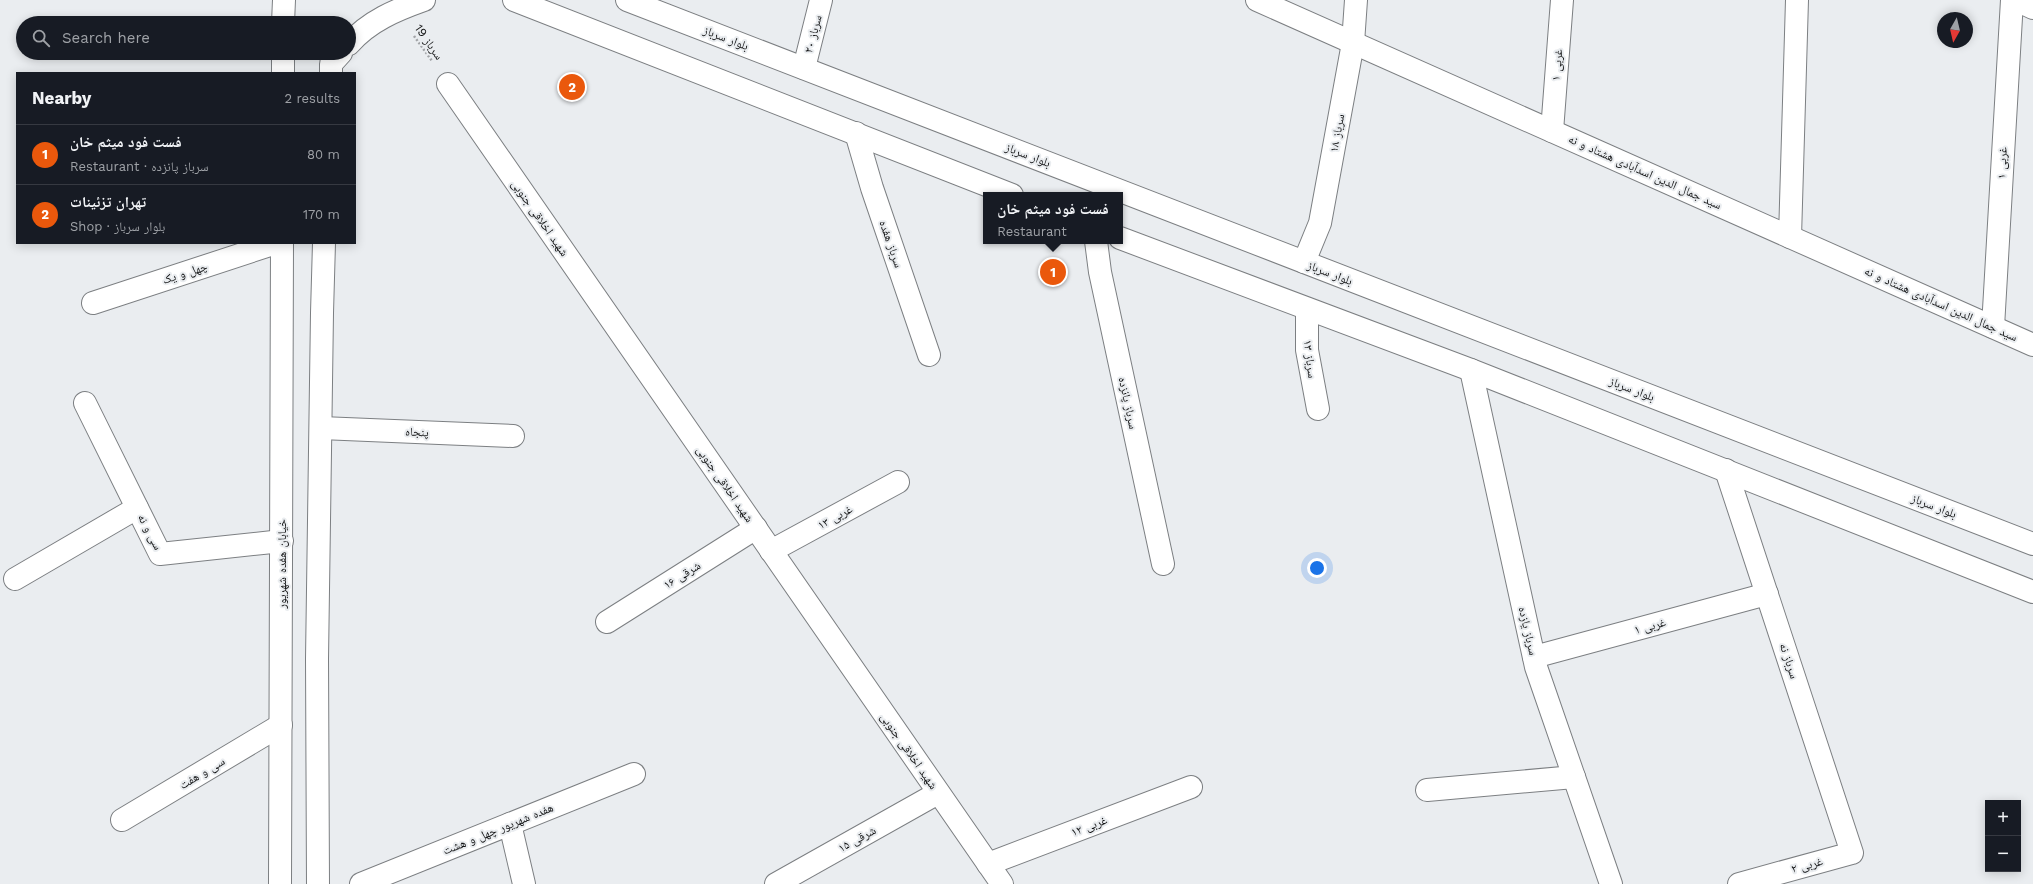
<!DOCTYPE html>
<html lang="en">
<head>
<meta charset="utf-8">
<style>
  body { margin:0; font-family:"Work Sans","Noto Naskh Arabic",sans-serif; background:#20242c; color:#f1f3f6 }
  .controls { position:absolute; right:12px; bottom:12px; display:grid; overflow:hidden; border-radius:0px; box-shadow:0 2px 10px #0003 }
  .controls button { width:36px; height:36px; display:grid; place-items:center; padding:0; border:0; border-bottom:1px solid #363941; background:#171b24; color:#f1f3f6; font:20px sans-serif }
  .compass { position:absolute; left:1937px; top:12px; width:36px; height:36px; border-radius:50%; background:#171b24; box-shadow:0 2px 10px #0003; rotate:188deg }
  .you { position:absolute; left:1317px; top:568px; width:14px; height:14px; margin:-10px; border:3px solid #fff; border-radius:50%; background:#1a73e8; box-shadow:0 0 0 6px #1a73e833 }
  .badge { display:grid; place-items:center; width:26px; height:26px; border-radius:50%; background:#ea580c; color:#fff; font-size:13px; font-weight:700 }
  .pin { position:absolute; translate:-50% -50%; border:2px solid #fff; box-shadow:0 1px 4px #0006 }
  .popup { position:absolute; left:983px; top:192px; width:140px; height:52px; box-sizing:border-box; display:grid; place-content:center; border-radius:0px; background:#171b24; filter:drop-shadow(0 1px 3px #0005); font-size:13px; white-space:nowrap; color:#9ea1a6 }
  .popup b { font-size:15px; color:#f1f3f6 }
  .popup::after { content:''; position:absolute; left:50%; top:100%; margin-left:-8px; border:8px solid transparent; border-top-color:#171b24 }
  .list { margin:0; padding:0; list-style:none }
  h2 { display:flex; justify-content:space-between; align-items:center; height:52px; margin:0; padding:0 16px; font-size:17px }
  h2 small { font-size:13px; font-weight:400; color:#9ea1a6 }
  .list li { display:grid; grid-template-columns:26px 1fr auto; gap:12px; align-items:center; box-sizing:border-box; height:60px; padding:0 16px; border-top:1px solid #363941 }
  .list b { display:block; font-size:15px; white-space:nowrap }
  .list p { margin:0; font-size:13px; white-space:nowrap; color:#9ea1a6 }
  .list em { font-size:13px; font-style:normal; color:#9ea1a6 }
  .icon { flex:none; width:22px; height:22px; fill:none; stroke:currentColor; stroke-width:2; stroke-linecap:round; stroke-linejoin:round }
  .map { position:relative; flex:none; width:2033px; height:884px; overflow:hidden }
  .search { position:absolute; background:#171b24; box-shadow:0 2px 10px #0003; left:16px; top:16px; width:340px; height:44px; display:flex; align-items:center; gap:10px; box-sizing:border-box; padding:0 14px; border-radius:22px; color:#9ea1a6; font-size:15px }
  .panel { position:absolute; background:#171b24; box-shadow:0 2px 10px #0003; left:16px; top:72px; width:340px; height:172px; border-radius:0px }
  .map>svg:first-child { display:block }
  .lines { fill:none; stroke-linecap:round; stroke-linejoin:round }
  .street-casing { stroke:#7c7f82; stroke-width:24 }
  .secondary-casing { stroke:#7c7f82; stroke-width:24 }
  .path { stroke:#a1a3a6; stroke-width:2.5; stroke-dasharray:2 2; stroke-linecap:butt }
  .street { stroke:#fff; stroke-width:22 }
  .secondary { stroke:#fff; stroke-width:22 }
  .labels { text-anchor:middle; stroke-width:4; stroke-linejoin:round; paint-order:stroke }
  .street-label { font-size:12px; fill:#131415; stroke:#eaedf0 }
</style>
</head>
<body>
<div class="map">
<svg width="2033" height="884" viewBox="0 0 2033 884">
  <rect width="100%" height="100%" fill="#eaedf0"/>
  <g class="lines">
    <!-- street casing -->
    <g class="street-casing">
      <g id="street">
        <polyline points="1257,0 2033,345"/>
        <polyline points="2016,0 2033,8"/>
        <polyline points="804,68 821,0"/>
        <polyline points="448,84 1002,884"/>
        <polyline points="1552,131 1562,0"/>
        <polyline points="856,133 872,188 929,355"/>
        <polyline points="1790,237 1797,0"/>
        <polyline points="1096,241 1100,272 1163,564"/>
        <polyline points="1304,262 1320,223 1353,43 1356,0"/>
        <polyline points="93,303 276,243"/>
        <polyline points="1307,309 1307,350 1318,409"/>
        <polyline points="1993,327 2012,0"/>
        <polyline points="1471,370 1536,667 1611,884"/>
        <polyline points="85,403 160,554 282,541"/>
        <polyline points="321,428 513,436"/>
        <polyline points="1726,470 1852,853 1739,884"/>
        <polyline points="771,551 898,482"/>
        <polyline points="15,579 137,508"/>
        <polyline points="607,622 756,528"/>
        <polyline points="1534,657 1767,594"/>
        <polyline points="1427,790 1574,777"/>
        <polyline points="122,820 281,725"/>
        <polyline points="510,824 524,884"/>
        <polyline points="988,864 1191,787"/>
        <polyline points="361,884 634,774"/>
        <polyline points="776,884 938,793"/>
      </g>
    </g>
    <!-- secondary casing -->
    <g class="secondary-casing">
      <g id="secondary">
        <polyline points="514,0 1012,195"/>
        <polyline points="627,0 2033,544"/>
        <polyline points="283,23 284,0"/>
        <path d="M349,44C369,21 396,10 424,0"/>
        <polyline points="283,73 283,53"/>
        <polyline points="331,73 331,64 341,53"/>
        <polyline points="1120,238 1471,370 2033,592"/>
        <polyline points="280,884 282,243"/>
        <polyline points="318,884 317,659 322,313 324,243"/>
      </g>
    </g>
    <!-- path -->
    <polyline class="path" points="414,36 432,61"/>
    <!-- street -->
    <use href="#street" class="street"/>
    <!-- secondary -->
    <use href="#secondary" class="secondary"/>
  </g>
  <g class="labels">
    <!-- street labels -->
    <g class="street-label">
      <text transform="translate(813 34) rotate(-75)" y="4">سرباز ۲۰</text>
      <text transform="translate(726 38) rotate(21)" y="4">بلوار سرباز</text>
      <text transform="translate(429 42) rotate(55)" y="4">سرباز 19</text>
      <text transform="translate(1557 65) rotate(-85)" y="4">غربی ۱</text>
      <text transform="translate(1337 133) rotate(-80)" y="4">سرباز ۱۸</text>
      <text transform="translate(1028 155) rotate(21)" y="4">بلوار سرباز</text>
      <text transform="translate(2002 163) rotate(-87)" y="4">غربی ۱</text>
      <text transform="translate(1645 172) rotate(24)" y="4">سید جمال الدین اسدآبادی هشتاد و نه</text>
      <text transform="translate(540 218) rotate(55)" y="4">شهید اخلاقی جنوبی</text>
      <text transform="translate(891 244) rotate(71)" y="4">سرباز هفده</text>
      <text transform="translate(185 273) rotate(-18)" y="4">چهل و یک</text>
      <text transform="translate(1330 273) rotate(21)" y="4">بلوار سرباز</text>
      <text transform="translate(1941 304) rotate(24)" y="4">سید جمال الدین اسدآبادی هشتاد و نه</text>
      <text transform="translate(1310 359) rotate(83)" y="4">سرباز ۱۳</text>
      <text transform="translate(1632 389) rotate(21)" y="4">بلوار سرباز</text>
      <text transform="translate(1128 403) rotate(78)" y="4">سرباز پانزده</text>
      <text transform="translate(417 432) rotate(2)" y="4">پنجاه</text>
      <text transform="translate(725 484) rotate(55)" y="4">شهید اخلاقی جنوبی</text>
      <text transform="translate(1934 506) rotate(21)" y="4">بلوار سرباز</text>
      <text transform="translate(835 517) rotate(-29)" y="4">غربی ۱۳</text>
      <text transform="translate(150 532) rotate(62)" y="4">سی و نه</text>
      <text transform="translate(282 564) rotate(-90)" y="4">خیابان هفده شهریور</text>
      <text transform="translate(682 575) rotate(-32)" y="4">شرقی ۱۶</text>
      <text transform="translate(1650 626) rotate(-15)" y="4">غربی ۱</text>
      <text transform="translate(1528 631) rotate(77)" y="4">سرباز یازده</text>
      <text transform="translate(1789 661) rotate(72)" y="4">سرباز نه</text>
      <text transform="translate(909 751) rotate(55)" y="4">شهید اخلاقی جنوبی</text>
      <text transform="translate(202 773) rotate(-31)" y="4">سی و هفت</text>
      <text transform="translate(1089 826) rotate(-21)" y="4">غربی ۱۲</text>
      <text transform="translate(498 829) rotate(-22)" y="4">هفده شهریور چهل و هشت</text>
      <text transform="translate(857 839) rotate(-29)" y="4">شرقی ۱۵</text>
      <text transform="translate(1807 865) rotate(-15)" y="4">غربی ۲</text>
    </g>
  </g>
</svg>
<div class="controls">
<button>+</button>
<button>−</button>
</div>
<svg class="compass" viewBox="-18 -18 36 36"><path d="M0-13l5 13h-10z" fill="#e53935"/><path d="M0 13l5-13h-10z" fill="#9ea1a6"/></svg>
<div class="you"></div>
<div class="pin badge" style="left:1053px;top:272px">1</div>
<div class="popup"><b>فست فود میثم خان</b>Restaurant</div>
<div class="pin badge" style="left:572px;top:87px">2</div>
<div class="search"><svg class="icon" aria-label="search" viewBox="0 0 24 24"><circle cx="10" cy="10" r="6"/><path d="M15 15l6 6"/></svg>Search here</div>
<section class="panel">
<h2>Nearby<small>2 results</small></h2>
<ul class="list">
<li><span class="badge">1</span><div><b>فست فود میثم خان</b><p>Restaurant · سرباز پانزده</p></div><em>80 m</em></li>
<li><span class="badge">2</span><div><b>تهران تزئینات</b><p>Shop · بلوار سرباز</p></div><em>170 m</em></li>
</ul>
</section>
</div>
</body>
</html>
